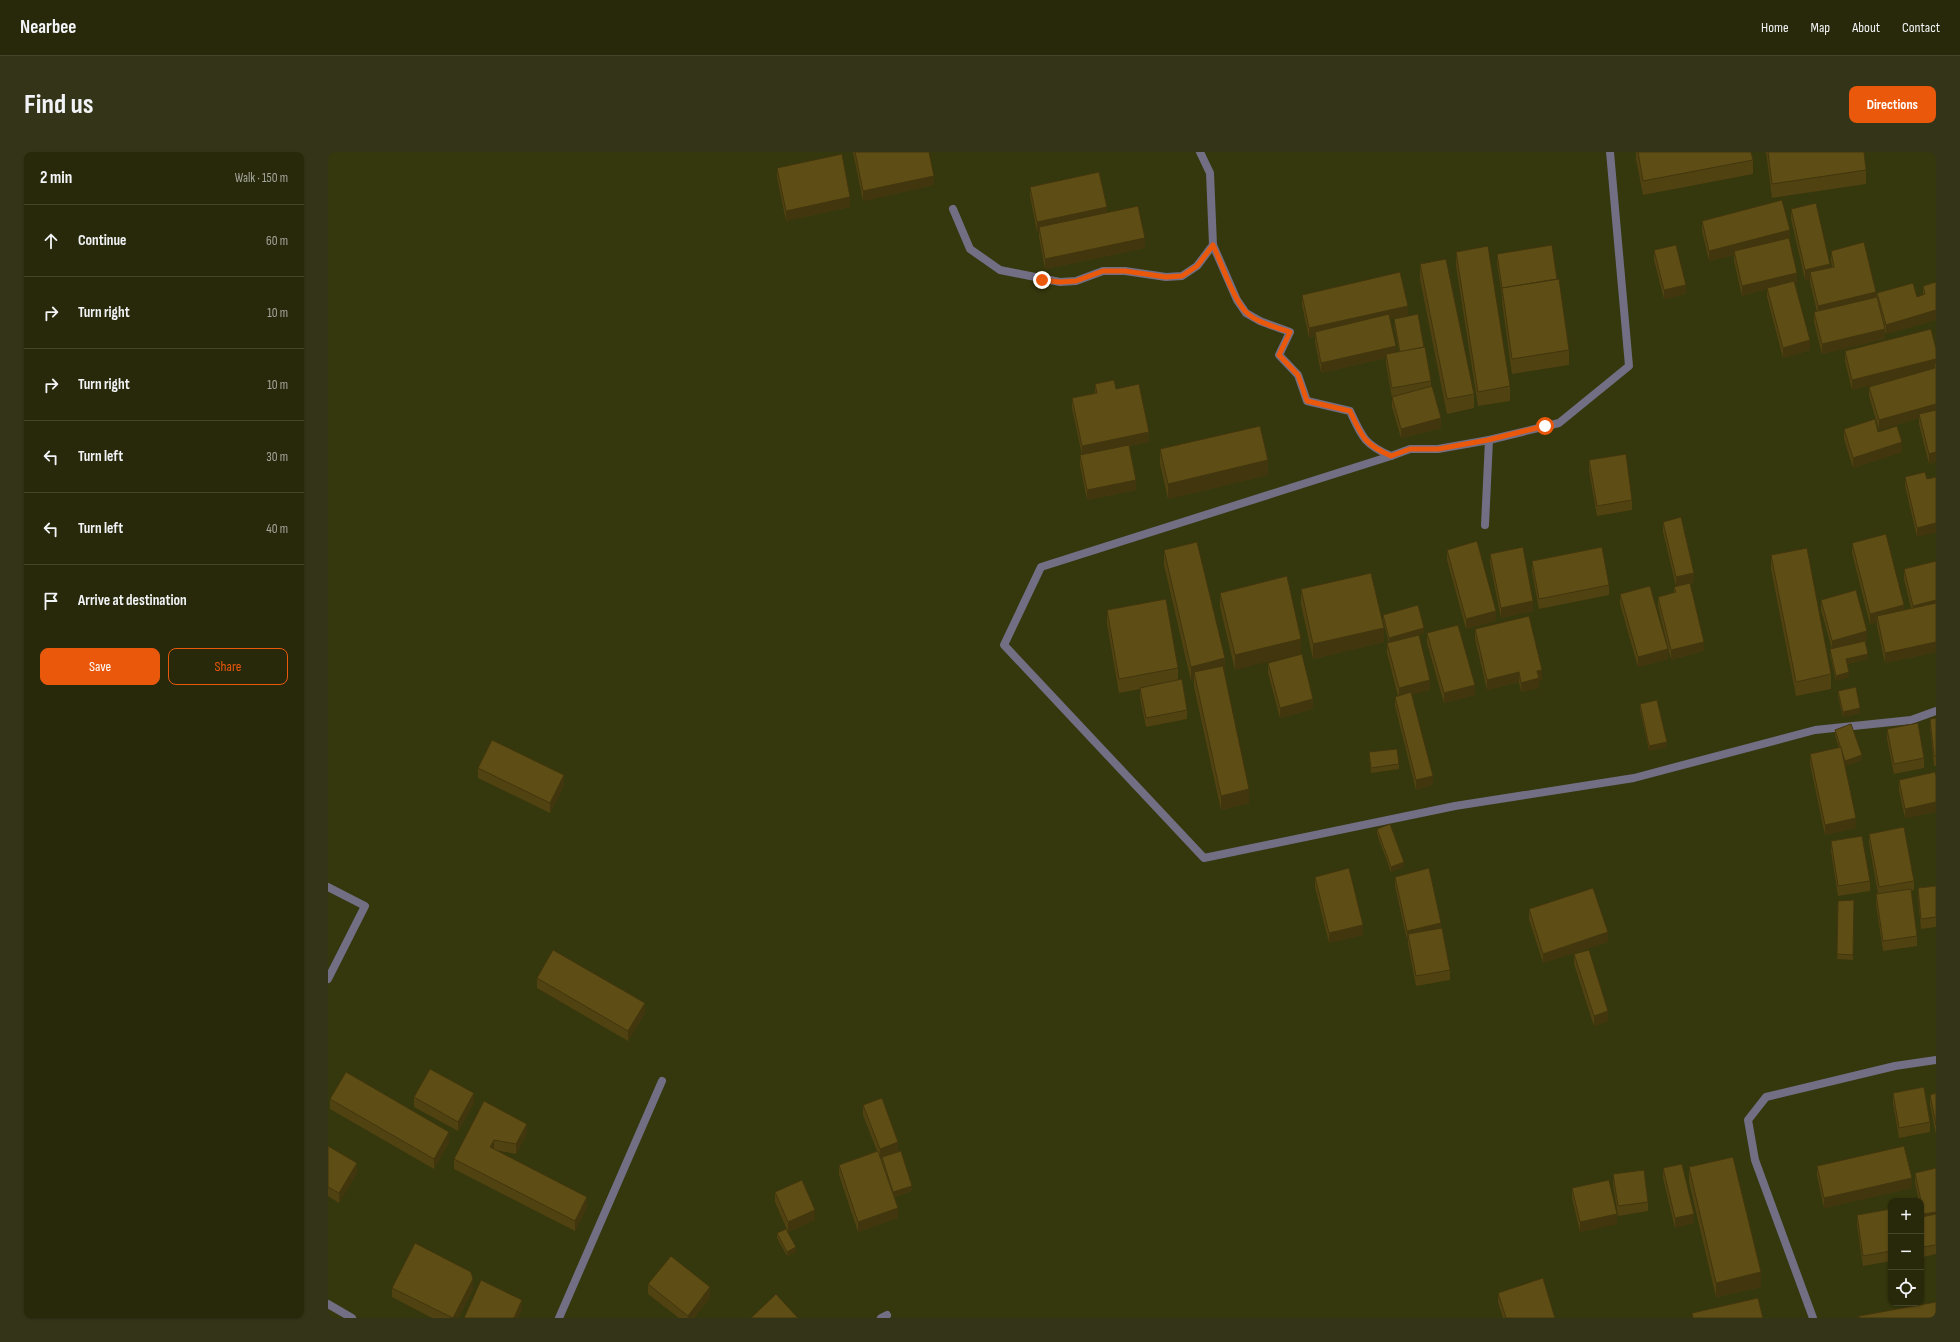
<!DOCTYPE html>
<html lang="en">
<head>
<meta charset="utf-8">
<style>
  body { margin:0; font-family:"Sofia Sans Condensed",sans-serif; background:#343518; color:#f1f3f6 }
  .controls { position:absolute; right:12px; bottom:12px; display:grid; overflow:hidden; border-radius:8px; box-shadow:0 1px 3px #0004 }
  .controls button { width:36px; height:36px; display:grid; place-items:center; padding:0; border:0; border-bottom:1px solid #44452b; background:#28290a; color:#f1f3f6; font:20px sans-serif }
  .stop { position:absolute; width:12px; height:12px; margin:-9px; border:3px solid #ea580c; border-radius:50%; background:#fff }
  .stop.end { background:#ea580c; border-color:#fff; box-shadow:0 1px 4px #0008 }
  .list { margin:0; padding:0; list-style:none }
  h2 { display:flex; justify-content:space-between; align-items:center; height:52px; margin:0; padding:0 16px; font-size:17px }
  h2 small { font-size:13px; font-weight:400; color:#a5a69c }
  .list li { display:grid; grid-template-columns:26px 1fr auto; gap:12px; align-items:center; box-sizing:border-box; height:72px; padding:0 16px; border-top:1px solid #44452b }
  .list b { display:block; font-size:15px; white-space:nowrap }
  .list em { font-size:13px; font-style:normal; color:#a5a69c }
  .actions { display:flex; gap:8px; padding:12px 16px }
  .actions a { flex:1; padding:9px 0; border:1px solid #ea580c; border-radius:8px; text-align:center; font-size:14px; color:#ea580c }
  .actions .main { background:#ea580c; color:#fff }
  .icon { flex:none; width:22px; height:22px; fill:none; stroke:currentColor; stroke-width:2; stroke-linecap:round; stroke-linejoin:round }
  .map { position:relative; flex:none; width:1608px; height:1166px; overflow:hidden; border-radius:8px }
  header { display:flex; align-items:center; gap:24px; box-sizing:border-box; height:56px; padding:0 20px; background:#28290a; border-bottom:1px solid #44452b }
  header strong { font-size:19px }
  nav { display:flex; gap:22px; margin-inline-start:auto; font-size:14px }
  .intro { display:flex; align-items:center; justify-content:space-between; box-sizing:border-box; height:96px; padding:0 24px }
  h1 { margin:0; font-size:28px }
  .button { padding:10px 18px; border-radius:8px; background:#ea580c; color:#fff; font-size:14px; font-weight:700 }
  main { display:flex; gap:24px; padding:0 24px }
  aside { flex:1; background:#28290a; border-radius:8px; box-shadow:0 1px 3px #0004 }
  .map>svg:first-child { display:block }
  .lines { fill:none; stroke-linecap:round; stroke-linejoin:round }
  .minor { stroke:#726e84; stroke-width:8 }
  .wall { fill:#514211 }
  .shaded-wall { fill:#42360e }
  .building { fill:#5e4d14; stroke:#42360e }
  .route { stroke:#ea580c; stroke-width:5 }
</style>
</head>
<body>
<header>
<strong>Nearbee</strong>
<nav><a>Home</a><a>Map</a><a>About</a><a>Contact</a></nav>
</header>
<div class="intro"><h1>Find us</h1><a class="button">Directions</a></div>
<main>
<aside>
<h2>2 min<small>Walk · 150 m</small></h2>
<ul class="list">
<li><svg class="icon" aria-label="ahead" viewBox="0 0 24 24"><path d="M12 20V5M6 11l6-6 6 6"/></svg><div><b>Continue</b></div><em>60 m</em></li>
<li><svg class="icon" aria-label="right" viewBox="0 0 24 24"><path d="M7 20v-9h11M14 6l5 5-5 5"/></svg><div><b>Turn right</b></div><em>10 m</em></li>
<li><svg class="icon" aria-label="right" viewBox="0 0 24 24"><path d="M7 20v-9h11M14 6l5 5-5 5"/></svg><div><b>Turn right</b></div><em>10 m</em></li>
<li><svg class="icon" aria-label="left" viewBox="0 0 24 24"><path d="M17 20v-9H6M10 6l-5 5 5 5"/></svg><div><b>Turn left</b></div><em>30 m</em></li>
<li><svg class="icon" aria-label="left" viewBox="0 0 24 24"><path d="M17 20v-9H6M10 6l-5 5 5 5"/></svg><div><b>Turn left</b></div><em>40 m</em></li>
<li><svg class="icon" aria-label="arrive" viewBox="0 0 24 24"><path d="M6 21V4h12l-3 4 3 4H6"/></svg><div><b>Arrive at destination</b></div></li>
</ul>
<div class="actions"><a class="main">Save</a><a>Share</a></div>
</aside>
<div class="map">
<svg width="1608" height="1166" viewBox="0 0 1608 1166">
  <rect width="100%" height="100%" fill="#35370d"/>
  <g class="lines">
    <!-- minor -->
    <g class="minor">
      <path d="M872,0L882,21L885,93L909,148L918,161L932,169L962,180L951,203L970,223L979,249L1022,259C1034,285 1036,292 1063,304L1082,297H1110L1161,288L1157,373"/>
      <polyline points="625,57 642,97 672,118 732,130 748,129 775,119 797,119 838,125 854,124 869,114 885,93"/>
      <polyline points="1161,288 1231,271 1301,214 1282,0"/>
      <polyline points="1063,304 713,415 676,493 876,706 1127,654 1306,626 1487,578 1583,568 1608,559"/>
      <polyline points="0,735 37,754 0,827"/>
      <polyline points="0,1152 24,1166"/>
      <polyline points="231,1166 334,929"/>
      <polyline points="553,1166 559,1163"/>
      <polyline points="1485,1166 1427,1008 1420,968 1438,945 1567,914 1608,908"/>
    </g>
  </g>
  <!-- wall -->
  <g class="wall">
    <polygon points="525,0 601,0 606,33 535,49"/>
    <polygon points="1308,0 1423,0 1425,8 1425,22 1315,43 1308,7"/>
    <polygon points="1438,0 1536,0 1538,18 1538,32 1444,46"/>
    <polygon points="449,16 522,55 458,69 449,25"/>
    <polygon points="702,35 817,96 717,117 711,85 711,79 709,80 702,44"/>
    <polygon points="1463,57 1502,115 1504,115 1503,109 1503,99 1548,145 1549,141 1589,145 1595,143 1595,134 1608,130 1608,168 1558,182 1557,179 1557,187 1494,202 1486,170 1486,160 1489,160 1482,130 1482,127 1477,128 1463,67"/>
    <polygon points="1374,69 1462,88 1461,88 1469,131 1467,131 1482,198 1455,206 1439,145 1439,137 1414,144 1406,109 1406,103 1381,109 1374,79"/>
    <polygon points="1326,98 1358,142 1336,147 1326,108"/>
    <polygon points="1128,100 1182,234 1182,249 1150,254 1128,114"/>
    <polygon points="1169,102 1229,127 1241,198 1241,213 1184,222 1174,150 1174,143 1169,112"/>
    <polygon points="1092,112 1146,242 1146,256 1119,262 1092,127"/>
    <polygon points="974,143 1080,163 1062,167 1068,201 1071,200 1066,172 1066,167 1103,229 1103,234 1113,276 1073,286 1064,255 1064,246 1058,212 1058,206 993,221 987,190 987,184 981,186 974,153"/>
    <polygon points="1608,197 1608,310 1601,312 1591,272 1591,266 1551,278 1541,244 1541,235 1563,228 1524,238 1517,209 1517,199"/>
    <polygon points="767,232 788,237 821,290 801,294 808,338 759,348 752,313 752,303 754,303 744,256 744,246 767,241"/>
    <polygon points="1516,277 1550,280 1574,300 1525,316 1516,287"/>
    <polygon points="832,297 940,323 840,347 832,312"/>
    <polygon points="1261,308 1304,348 1304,358 1269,364 1261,318"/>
    <polygon points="1597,320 1589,385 1577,334 1577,325"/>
    <polygon points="1335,370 1366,430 1362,432 1376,499 1343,508 1330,454 1330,445 1346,441 1346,435 1348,434 1335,380"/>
    <polygon points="1524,391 1576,458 1583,456 1576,427 1576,417 1608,409 1608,500 1557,511 1549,474 1549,470 1542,472 1524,401"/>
    <polygon points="836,398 897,521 896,521 921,651 893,658 866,535 866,528 863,529 836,413"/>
    <polygon points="1119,398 1168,469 1138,477 1119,408"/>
    <polygon points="1162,402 1205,459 1173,466 1162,411"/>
    <polygon points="1443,403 1503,522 1503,537 1468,544 1443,417"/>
    <polygon points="1204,409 1281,433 1281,443 1211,457 1204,419"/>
    <polygon points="959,424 907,518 892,455 892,441"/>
    <polygon points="973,437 1056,490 985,507 973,452"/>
    <polygon points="1292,442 1340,507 1310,515 1292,452"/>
    <polygon points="1493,448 1539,488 1536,489 1540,507 1519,512 1521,525 1508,529 1502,502 1502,497 1504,497 1493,458"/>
    <polygon points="779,458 850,516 850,528 859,558 859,567 818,575 812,546 812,537 791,541 779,472"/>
    <polygon points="1055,463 1096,481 1061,491 1055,468"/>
    <polygon points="1147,477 1214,528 1211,529 1211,536 1193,540 1191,530 1159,538 1147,487"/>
    <polygon points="1099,481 1147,543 1116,551 1099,491"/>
    <polygon points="1059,491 1102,538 1084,542 1105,633 1088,638 1067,554 1067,545 1070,544 1059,501"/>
    <polygon points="940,511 985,557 952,566 940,521"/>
    <polygon points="1510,539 1532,561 1515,565 1510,544"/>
    <polygon points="1312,552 1339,595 1321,599 1312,557"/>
    <polygon points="1608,566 1608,614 1606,614 1602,576 1602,567"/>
    <polygon points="1559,577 1596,606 1596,616 1566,622 1559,587"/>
    <polygon points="1507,578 1534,608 1517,614 1516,610 1528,676 1497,683 1482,612 1482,602 1511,596 1507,583"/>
    <polygon points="1041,600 1071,612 1071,617 1043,621 1041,605"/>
    <polygon points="150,616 236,633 222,661 150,626"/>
    <polygon points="1608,624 1608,660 1577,666 1571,638 1571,628"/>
    <polygon points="1049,677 1076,715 1063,720 1049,682"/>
    <polygon points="1541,682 1586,729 1586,738 1583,739 1589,784 1589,794 1555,799 1548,752 1548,742 1550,742 1541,691"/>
    <polygon points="1503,689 1542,729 1542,739 1510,744 1503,699"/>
    <polygon points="987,725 1035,783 1001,791 987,735"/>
    <polygon points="1067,725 1113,776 1122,818 1122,828 1088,834 1080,792 1080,788 1079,788 1067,734"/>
    <polygon points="1608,734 1608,775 1593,777 1590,746 1590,736"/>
    <polygon points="1526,748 1525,808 1509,807 1510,749"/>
    <polygon points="1201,757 1280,790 1215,811 1201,767"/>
    <polygon points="1246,802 1280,869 1266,874 1246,812"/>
    <polygon points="209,826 317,861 300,889 209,836"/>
    <polygon points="1565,941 1602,970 1602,980 1571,986 1565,951"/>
    <polygon points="1608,941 1608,983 1602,953 1602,943"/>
    <polygon points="86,945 146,951 130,979 86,955"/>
    <polygon points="2,947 121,990 106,1017 2,957"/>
    <polygon points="156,949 199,981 188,1002 167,998 259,1055 247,1079 126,1017 126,1007"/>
    <polygon points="535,953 570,1000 584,1039 566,1045 570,1066 530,1080 511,1023 511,1013 549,999 535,963"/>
    <polygon points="0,994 29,1021 11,1051 0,1044"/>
    <polygon points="1489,1014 1584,1036 1496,1056 1489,1024"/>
    <polygon points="1361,1015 1433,1135 1388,1145 1361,1030"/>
    <polygon points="1335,1016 1366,1071 1347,1076 1335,1026"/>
    <polygon points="1608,1016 1608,1102 1595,1105 1593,1098 1593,1065 1594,1065 1593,1060 1593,1049 1591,1049 1587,1031 1587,1021"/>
    <polygon points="1285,1022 1320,1050 1320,1059 1290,1064 1285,1032"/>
    <polygon points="1244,1036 1289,1072 1252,1080 1244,1046"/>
    <polygon points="447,1040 487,1068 460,1080 447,1050"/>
    <polygon points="1563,1057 1563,1109 1535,1114 1529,1073 1529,1063"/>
    <polygon points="449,1081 468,1100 459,1104 449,1086"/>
    <polygon points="320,1132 382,1145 366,1166 351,1166 320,1142"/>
    <polygon points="64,1136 145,1137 130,1166 104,1166 64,1145"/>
    <polygon points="1170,1141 1227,1166 1175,1166 1170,1150"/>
  </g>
  <!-- shaded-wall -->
  <g class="shaded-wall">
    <polygon points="606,24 606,33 535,49 535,39"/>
    <polygon points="522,45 522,55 458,69 458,59"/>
    <polygon points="779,55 779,65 711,75 711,79 709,80 709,70"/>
    <polygon points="1462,78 1462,88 1406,102 1406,99 1406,103 1381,109 1381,99"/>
    <polygon points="817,86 817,96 717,117 717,107"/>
    <polygon points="1502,112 1502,122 1482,120 1482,127 1477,128 1477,118"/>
    <polygon points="1469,121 1469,131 1440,137 1439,136 1439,137 1414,144 1414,134"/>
    <polygon points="1358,133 1358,142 1336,147 1336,138"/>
    <polygon points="1548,140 1548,149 1490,164 1490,154"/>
    <polygon points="1080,154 1080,163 987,184 987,180 987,184 981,186 981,176"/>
    <polygon points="1608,158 1608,168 1558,182 1558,173"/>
    <polygon points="1557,177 1557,187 1494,202 1494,192"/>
    <polygon points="1482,188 1482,198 1455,206 1455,196"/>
    <polygon points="1068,194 1068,204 1058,202 1058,206 993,221 993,211"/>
    <polygon points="1608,207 1608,217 1606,212 1606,218 1524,238 1524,228"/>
    <polygon points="1608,252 1608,262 1591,262 1591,266 1551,278 1551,268"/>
    <polygon points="1113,266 1113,276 1073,286 1073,277"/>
    <polygon points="821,280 821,290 754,304 754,294"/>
    <polygon points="1574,290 1574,300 1525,316 1525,306"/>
    <polygon points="1608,300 1608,310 1601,312 1601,302"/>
    <polygon points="940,308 940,323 840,347 840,332"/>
    <polygon points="808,328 808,338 759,348 759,338"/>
    <polygon points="1608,371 1608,381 1589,385 1589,376"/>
    <polygon points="1366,421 1366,430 1348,435 1348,425"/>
    <polygon points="1608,448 1608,458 1585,463 1585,454"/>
    <polygon points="1205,449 1205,459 1173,466 1173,456"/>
    <polygon points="1576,453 1576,463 1549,464 1549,470 1542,472 1542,462"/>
    <polygon points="1168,459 1168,469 1138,477 1138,467"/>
    <polygon points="1056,476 1056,490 985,507 985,492"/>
    <polygon points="1096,476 1096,481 1061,491 1061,486"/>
    <polygon points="1539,479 1539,488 1504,499 1504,489"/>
    <polygon points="973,487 973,502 907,518 907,503"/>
    <polygon points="1376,490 1376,499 1343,508 1343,498"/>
    <polygon points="1608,490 1608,500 1557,511 1557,501"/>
    <polygon points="1340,497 1340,507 1310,515 1310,505"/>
    <polygon points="1540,502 1540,507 1518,512 1518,507"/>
    <polygon points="897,506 897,521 868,528 866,520 866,528 863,529 863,515"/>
    <polygon points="1214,518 1214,528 1211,529 1211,536 1193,540 1193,531 1209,519"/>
    <polygon points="1191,520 1191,530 1159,538 1159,528"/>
    <polygon points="1521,520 1521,525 1508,529 1508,524"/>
    <polygon points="1102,528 1102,538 1071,546 1071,536"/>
    <polygon points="1147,533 1147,543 1116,551 1116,541"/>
    <polygon points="985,547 985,557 952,566 952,556"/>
    <polygon points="1532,556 1532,561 1515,565 1515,560"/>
    <polygon points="1339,590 1339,595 1321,599 1321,594"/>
    <polygon points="1534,603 1534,608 1517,614 1517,609"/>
    <polygon points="236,623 236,633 222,661 222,651"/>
    <polygon points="1105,624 1105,633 1088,638 1088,628"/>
    <polygon points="921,637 921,651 893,658 893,644"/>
    <polygon points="1608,650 1608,660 1577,666 1577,657"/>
    <polygon points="1528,666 1528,676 1497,683 1497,673"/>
    <polygon points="1076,710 1076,715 1063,720 1063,715"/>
    <polygon points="1113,771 1113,780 1080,782 1080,788 1079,788 1079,779"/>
    <polygon points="1035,773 1035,783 1001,791 1001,781"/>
    <polygon points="1280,780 1280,790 1215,811 1215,802"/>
    <polygon points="317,851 317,861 300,889 300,879"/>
    <polygon points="1280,859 1280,869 1266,874 1266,864"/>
    <polygon points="146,941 146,951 130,979 130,970"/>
    <polygon points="199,972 199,981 188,1002 188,992"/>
    <polygon points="121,980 121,990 106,1017 106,1007"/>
    <polygon points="166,988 166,998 162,995"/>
    <polygon points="570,990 570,1000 552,1007 552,997"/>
    <polygon points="29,1011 29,1021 11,1051 11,1041"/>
    <polygon points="1584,1026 1584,1036 1496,1056 1496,1046"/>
    <polygon points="584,1034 584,1039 565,1045 565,1040"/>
    <polygon points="259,1045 259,1055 247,1079 247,1069"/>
    <polygon points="570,1056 570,1066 530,1080 530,1070"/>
    <polygon points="487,1058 487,1068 460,1080 460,1070"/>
    <polygon points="1608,1060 1608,1070 1596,1072 1596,1062"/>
    <polygon points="1289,1062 1289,1072 1252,1080 1252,1070"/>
    <polygon points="1366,1062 1366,1071 1347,1076 1347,1066"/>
    <polygon points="468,1095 468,1100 459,1104 459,1100"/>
    <polygon points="1433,1120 1433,1135 1388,1145 1388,1131"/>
    <polygon points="145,1127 145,1137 130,1166 125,1166"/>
    <polygon points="382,1135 382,1145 366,1166 360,1166 360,1164"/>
    <polygon points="194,1148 194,1158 190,1166 186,1166"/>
  </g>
  <!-- building -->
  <g class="building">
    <polygon points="527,0 601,0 606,24 535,39"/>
    <polygon points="1310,0 1423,0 1425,8 1315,29"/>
    <polygon points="1440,0 1536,0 1538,18 1444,32"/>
    <polygon points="514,2 522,45 458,59 449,16"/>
    <polygon points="771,20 779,55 709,70 702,35"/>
    <polygon points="1454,48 1462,78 1381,99 1374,69"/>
    <polygon points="1488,51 1502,112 1477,118 1463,57"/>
    <polygon points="810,54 817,86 717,107 711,75"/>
    <polygon points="1461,86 1469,121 1414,134 1406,99"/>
    <polygon points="1536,90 1548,140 1490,154 1482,120 1506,115 1503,99"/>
    <polygon points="1224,93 1229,127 1174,136 1169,102"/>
    <polygon points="1348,93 1358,133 1336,138 1326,98"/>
    <polygon points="1160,94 1182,234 1150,240 1128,100"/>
    <polygon points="1118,107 1146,242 1119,247 1092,112"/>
    <polygon points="1072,120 1080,154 981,176 974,143"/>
    <polygon points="1231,127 1241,198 1184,207 1174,136"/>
    <polygon points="1466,129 1482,188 1455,196 1439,136"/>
    <polygon points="1608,130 1608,158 1558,173 1549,141 1585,131 1589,145 1597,142 1595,134"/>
    <polygon points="1549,145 1557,177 1494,192 1486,160"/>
    <polygon points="1061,162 1068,194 993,211 987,180"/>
    <polygon points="1090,162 1096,195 1072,200 1066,167"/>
    <polygon points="1603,177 1608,197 1608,207 1524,228 1517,199"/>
    <polygon points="1097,195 1103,229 1064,236 1058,202"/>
    <polygon points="1606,212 1608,212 1608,252 1551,268 1541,235 1607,216"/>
    <polygon points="786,228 788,237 811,232 821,280 754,294 744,246 769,241 767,232"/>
    <polygon points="1104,234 1113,266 1073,277 1064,245"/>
    <polygon points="1608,258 1608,300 1601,302 1591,262"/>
    <polygon points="1547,267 1550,280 1569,274 1574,290 1525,306 1516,277"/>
    <polygon points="932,274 940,308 840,332 832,297"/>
    <polygon points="801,293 808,328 759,338 752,303"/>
    <polygon points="1298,302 1304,348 1269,354 1261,308"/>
    <polygon points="1597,320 1599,327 1608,325 1608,371 1589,376 1577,325"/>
    <polygon points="1353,365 1366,421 1348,425 1335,370"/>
    <polygon points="1558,382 1576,453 1542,462 1524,391"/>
    <polygon points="1149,389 1168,459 1138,467 1119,398"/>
    <polygon points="869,390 897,506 863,515 836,398"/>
    <polygon points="1195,395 1205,449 1173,456 1162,402"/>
    <polygon points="1274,395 1281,433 1211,447 1204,409"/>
    <polygon points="1479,396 1503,522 1468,530 1443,403"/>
    <polygon points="1608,409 1608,448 1585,454 1576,417"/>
    <polygon points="1043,421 1056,476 985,492 973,437"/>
    <polygon points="959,424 973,487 907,503 892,441"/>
    <polygon points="1362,431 1376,490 1343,498 1330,445 1348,440 1346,435"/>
    <polygon points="1322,434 1340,497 1310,505 1292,442"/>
    <polygon points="1528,438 1539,479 1504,489 1493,448"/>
    <polygon points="838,447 850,516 791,527 779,458"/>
    <polygon points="1608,451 1608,490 1557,501 1549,464"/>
    <polygon points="1090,453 1096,476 1061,486 1055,463"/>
    <polygon points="1201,464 1214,518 1209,519 1211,526 1193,531 1191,520 1159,528 1147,477"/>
    <polygon points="1130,473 1147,533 1116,541 1099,481"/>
    <polygon points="1091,483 1102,528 1071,536 1059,491"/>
    <polygon points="1537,489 1540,502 1518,507 1521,520 1508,524 1502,497"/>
    <polygon points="974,502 985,547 952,556 940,511"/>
    <polygon points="895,514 921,637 893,644 866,520"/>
    <polygon points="854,527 859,558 818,566 812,536"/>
    <polygon points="1528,535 1532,556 1515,560 1510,539"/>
    <polygon points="1083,540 1105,624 1088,628 1067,545"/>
    <polygon points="1329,548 1339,590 1321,594 1312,552"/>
    <polygon points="1608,566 1608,604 1606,604 1602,567"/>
    <polygon points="1590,571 1596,606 1566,612 1559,577"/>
    <polygon points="1523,572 1534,603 1517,609 1507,578"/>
    <polygon points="164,588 236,623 222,651 150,616"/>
    <polygon points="1513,595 1528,666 1497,673 1482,602"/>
    <polygon points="1069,597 1071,612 1043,616 1041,600"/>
    <polygon points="1607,620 1608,624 1608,650 1577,657 1571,628"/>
    <polygon points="1062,672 1076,710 1063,715 1049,677"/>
    <polygon points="1576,675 1586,729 1551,735 1541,682"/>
    <polygon points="1534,684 1542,729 1510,734 1503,689"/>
    <polygon points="1021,716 1035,773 1001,781 987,725"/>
    <polygon points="1101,716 1113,771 1079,779 1067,725"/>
    <polygon points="1608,734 1608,765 1593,767 1590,736"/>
    <polygon points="1265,736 1280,780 1215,802 1201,757"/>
    <polygon points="1583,737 1589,784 1555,789 1548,742"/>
    <polygon points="1526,748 1525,803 1509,802 1510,749"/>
    <polygon points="1114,776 1122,818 1088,824 1080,782"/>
    <polygon points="225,798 317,851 300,879 209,826"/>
    <polygon points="1261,798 1280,859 1266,864 1246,802"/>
    <polygon points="102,917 146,941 130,970 86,945"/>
    <polygon points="18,920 121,980 106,1007 2,947"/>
    <polygon points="1596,935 1602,970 1571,976 1565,941"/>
    <polygon points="1608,941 1608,973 1602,943"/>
    <polygon points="554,946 570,990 552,997 535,953"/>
    <polygon points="156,949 199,972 188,992 166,988 162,995 259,1045 247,1069 126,1007"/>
    <polygon points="0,994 29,1011 11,1041 0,1035"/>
    <polygon points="1576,994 1584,1026 1496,1046 1489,1014"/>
    <polygon points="550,999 570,1056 530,1070 511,1013"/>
    <polygon points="573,999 584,1034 565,1040 554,1005"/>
    <polygon points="1405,1005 1433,1120 1388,1131 1361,1015"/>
    <polygon points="1354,1012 1366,1062 1347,1066 1335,1016"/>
    <polygon points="1608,1016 1608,1060 1596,1062 1587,1021"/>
    <polygon points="1316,1018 1320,1050 1290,1054 1285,1022"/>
    <polygon points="474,1028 487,1058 460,1070 447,1040"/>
    <polygon points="1281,1028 1289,1062 1252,1070 1244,1036"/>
    <polygon points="1563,1057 1563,1099 1535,1104 1529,1063"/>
    <polygon points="1608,1062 1608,1093 1595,1095 1593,1088 1593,1065"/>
    <polygon points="458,1077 468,1095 459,1100 449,1081"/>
    <polygon points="87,1091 143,1120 145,1127 125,1166 64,1136"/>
    <polygon points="343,1104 382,1135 360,1164 320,1132"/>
    <polygon points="1215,1126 1227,1166 1178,1166 1170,1141"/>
    <polygon points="153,1128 194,1148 186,1166 136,1166"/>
    <polygon points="448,1142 470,1166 423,1166"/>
    <polygon points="1430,1146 1435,1166 1365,1166 1364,1161"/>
    <polygon points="1608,1150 1608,1166 1531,1166 1531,1164"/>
  </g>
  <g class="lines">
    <!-- route -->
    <path class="route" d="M714,128L732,130L748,129L775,119H797L838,125L854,124L869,114L885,93C893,110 906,149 919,161C930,171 948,175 962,180L951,203L970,223L979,249L1022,259C1034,285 1036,292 1063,304L1082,297H1110L1160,288L1217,274"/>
  </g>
</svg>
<div class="controls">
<button>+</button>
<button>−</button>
<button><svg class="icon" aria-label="locate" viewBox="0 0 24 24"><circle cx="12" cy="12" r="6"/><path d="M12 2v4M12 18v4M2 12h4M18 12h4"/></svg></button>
</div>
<div class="stop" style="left:1217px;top:274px"></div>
<div class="stop end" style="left:714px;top:128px"></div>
</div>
</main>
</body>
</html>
